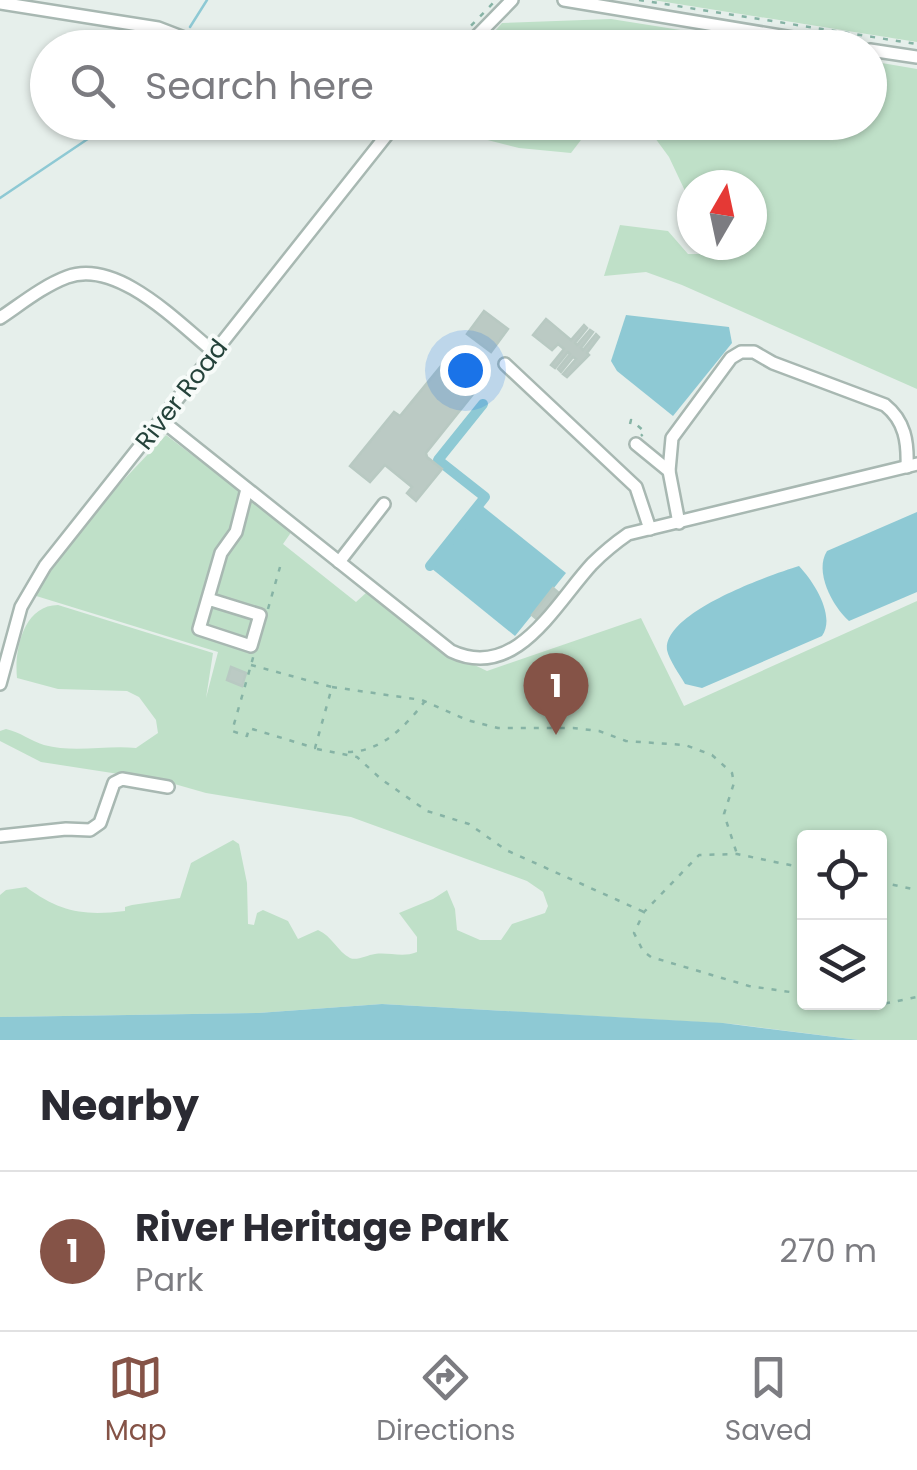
<!DOCTYPE html>
<html lang="en">
<head>
<meta charset="utf-8">
<style>
  body { margin:0; font-family:Poppins,sans-serif; background:#f2f2f3; color:#2b2b33 }
  .controls { position:absolute; right:30px; bottom:30px; display:grid; overflow:hidden; border-radius:10px; box-shadow:0 2px 8px #0004 }
  .controls button { width:90px; height:90px; display:grid; place-items:center; padding:0; border:0; border-bottom:2px solid #e1e1e2; background:#fff; color:#2b2b33; font:50px sans-serif }
  .compass { position:absolute; left:677px; top:170px; width:90px; height:90px; border-radius:50%; background:#fff; box-shadow:0 2px 8px #0004; rotate:9deg }
  .you { position:absolute; left:465px; top:370px; width:35px; height:35px; margin:-25px; border:8px solid #fff; border-radius:50%; background:#1a73e8; box-shadow:0 0 0 15px #1a73e833 }
  .badge { display:grid; place-items:center; width:65px; height:65px; border-radius:50%; background:#855347; color:#fff; font-size:32px; font-weight:700 }
  .pin { position:absolute; translate:-50% -82px; filter:drop-shadow(0 2px 5px #0008) }
  .pin::after { content:''; position:absolute; top:52px; width:35px; height:30px; background:inherit; clip-path:polygon(0 0,100% 0,50% 100%) }
  .list { margin:0; padding:0; list-style:none }
  h2 { display:flex; justify-content:space-between; align-items:center; height:130px; margin:0; padding:0 40px; font-size:42px }
  h2 small { font-size:32px; font-weight:400; color:#7c7c81 }
  .list li { display:grid; grid-template-columns:65px 1fr auto; gap:30px; align-items:center; box-sizing:border-box; height:160px; padding:0 40px; border-top:2px solid #e1e1e2 }
  .list b { display:block; font-size:38px; white-space:nowrap }
  .list p { margin:0; font-size:32px; white-space:nowrap; color:#7c7c81 }
  .list em { font-size:32px; font-style:normal; color:#7c7c81 }
  .icon { flex:none; width:55px; height:55px; fill:none; stroke:currentColor; stroke-width:2; stroke-linecap:round; stroke-linejoin:round }
  .map { position:relative; flex:none; width:917px; height:1040px; overflow:hidden }
  .search { position:absolute; background:#fff; box-shadow:0 2px 8px #0004; left:30px; right:30px; top:30px; height:110px; display:flex; align-items:center; gap:25px; box-sizing:border-box; padding:0 35px; border-radius:55px; color:#7c7c81; font-size:38px }
  .sheet { height:290px; background:#fff }
  nav { display:flex; justify-content:space-around; align-items:center; box-sizing:border-box; height:140px; border-top:2px solid #e1e1e2; background:#fff; font-size:28px; color:#7c7c81 }
  nav a { display:grid; justify-items:center; gap:5px }
  nav .on { color:#855347 }
  .map>svg:first-child { display:block }
  .green { fill:#bfe0c8; fill-rule:evenodd }
  .water { fill:#8ec9d4 }
  .lines { fill:none; stroke-linecap:round; stroke-linejoin:round }
  .stream { stroke:#8ec9d4; stroke-width:2.5 }
  .canal { stroke:#8ec9d4; stroke-width:10 }
  .building { fill:#bbcac4; stroke:#b8c9c2; stroke-width:2.5 }
  .minor-casing { stroke:#a8b8b2; stroke-width:16 }
  .path { stroke:#86b3a5; stroke-width:2.5; stroke-dasharray:5 8; stroke-linecap:butt }
  .minor { stroke:#fff; stroke-width:11 }
  .labels { text-anchor:middle; stroke-width:8; stroke-linejoin:round; paint-order:stroke }
  .street-label { font-size:25px; fill:#24423a; stroke:#f7fbf9 }
</style>
</head>
<body>
<div class="map">
<svg width="917" height="1040" viewBox="0 0 917 1040">
  <rect width="100%" height="100%" fill="#e6efeb"/>
  <!-- green -->
  <g class="green">
    <polygon points="653,0 917,0 917,42"/>
    <polygon points="611,19 787,47 788,47 481,47 502,23"/>
    <polygon points="870,61 917,69 917,389 682,285 646,272 604,276 620,225 668,231 688,254 739,254 737,245 752,245 752,185 692,185 692,196 686,193 669,157 644,123 870,122"/>
    <polygon points="421,123 594,122 594,123 571,153 519,148"/>
    <path d="M166,435L292,531L283,544L356,602L367,592L441,649L487,671L641,618L684,706L917,601V1040H859L733,1024L382,1004L258,1013L0,1017V895L6,890L26,887C60,912 83,916 125,911V907L132,905L180,898L191,863L233,840L239,844L247,883L248,924L254,925L257,913L263,910L288,921L298,939L318,930C332,936 338,952 350,958C357,961 367,955 375,954C389,952 403,958 417,952V937L399,913L433,899L447,890L455,909L457,930L480,940H501L512,924L545,913L548,906L543,892L527,881L351,817L206,793L164,781L41,762L0,741V731L6,729C20,732 31,741 44,745C74,753 106,745 136,748L158,733L156,720L139,697L127,691L58,689L17,678C14,649 24,605 58,605L213,653L206,698L218,652L33,595L98,507ZM804,838H880V1002H804Z"/>
  </g>
  <!-- water -->
  <g class="water">
    <polygon points="626,315 729,327 732,343 673,416 617,371 611,361"/>
    <polygon points="481,505 566,573 515,636 431,568"/>
    <path d="M917,512V592L849,621C832,606 814,571 827,551Z"/>
    <path d="M799,566C814,582 836,616 822,636L702,688L685,684C680,675 669,660 667,650C663,612 770,575 799,566Z"/>
    <polygon points="382,1004 723,1023 859,1040 0,1040 0,1017 258,1013"/>
  </g>
  <g class="lines">
    <!-- stream -->
    <g class="stream">
      <polyline points="190,27 207,0"/>
      <polyline points="0,198 113,122"/>
    </g>
    <!-- canal -->
    <polyline class="canal" points="430,566 485,497 438,460 483,404"/>
  </g>
  <!-- building -->
  <g class="building">
    <polygon points="484,311 508,329 491,352 467,334"/>
    <polygon points="546,319 571,340 584,325 587,328 575,343 577,345 590,330 593,332 581,348 583,350 596,334 599,337 587,353 589,355 567,377 563,374 576,359 573,357 561,372 558,369 570,354 568,352 555,368 551,365 564,349 558,344 552,350 533,335"/>
    <polygon points="441,366 474,393 426,453 427,457 442,469 416,501 407,493 412,487 385,465 370,482 350,466 394,412 400,416"/>
    <polygon points="553,588 560,594 539,621 532,615"/>
    <polygon points="231,667 246,673 242,686 227,680"/>
  </g>
  <g class="lines">
    <!-- minor casing -->
    <g class="minor-casing">
      <g id="minor">
        <polyline points="564,0 853,48"/>
        <polyline points="0,3 158,28 210,48"/>
        <polyline points="465,48 512,0"/>
        <polyline points="870,50 917,57"/>
        <polyline points="358,122 385,136"/>
        <path d="M0,318C21,304 43,286 67,277C117,258 178,323 214,352"/>
        <polyline points="505,364 636,487 650,529"/>
        <path d="M161,420L451,651C516,682 555,604 592,564C603,553 615,543 628,534L917,464"/>
        <polyline points="636,444 669,471 679,523"/>
        <path d="M669,471L672,438L731,358L741,352H754L773,363L885,405C905,421 908,442 907,467"/>
        <polyline points="339,562 384,504"/>
        <polyline points="208,599 260,615 251,646 199,629 221,553 236,532 247,489"/>
        <polyline points="0,684 21,607 45,566 397,122"/>
        <polyline points="0,836 66,829 90,830 100,823 114,783 122,779 168,787"/>
      </g>
    </g>
    <!-- path -->
    <g class="path">
      <polyline points="639,0 917,44"/>
      <polyline points="462,35 496,0"/>
      <polyline points="630,424 631,420 645,432 641,436"/>
      <polyline points="268,609 280,567"/>
      <polyline points="251,665 332,687 315,748 249,728 247,736 232,731 251,665 254,654"/>
      <polyline points="332,687 422,700 467,720 498,728 573,728 599,731 626,741 685,745 712,755 732,773 734,783 724,814 737,854"/>
      <polyline points="317,749 357,757 381,779 427,811 469,824 506,850 644,912"/>
      <path d="M348,752C381,752 406,726 425,701"/>
      <polyline points="804,868 737,854 699,855 644,912 634,933 643,951 651,957 749,986 804,994"/>
      <polyline points="880,882 917,890"/>
      <polyline points="861,1002 868,1007 917,997"/>
    </g>
    <!-- minor -->
    <use href="#minor" class="minor"/>
  </g>
  <g class="labels">
    <!-- street labels -->
    <g class="street-label">
      <text transform="translate(181 394) rotate(-52)" y="9">River Road</text>
    </g>
  </g>
</svg>
<div class="controls">
<button><svg class="icon" aria-label="locate" viewBox="0 0 24 24"><circle cx="12" cy="12" r="6"/><path d="M12 2v4M12 18v4M2 12h4M18 12h4"/></svg></button>
<button><svg class="icon" aria-label="layers" viewBox="0 0 24 24"><path d="M12 4l9 5-9 5-9-5zM3 14l9 5 9-5"/></svg></button>
</div>
<svg class="compass" viewBox="-18 -18 36 36"><path d="M0-13l5 13h-10z" fill="#e53935"/><path d="M0 13l5-13h-10z" fill="#7c7c81"/></svg>
<div class="you"></div>
<div class="pin badge" style="left:556px;top:735px">1</div>
<div class="search"><svg class="icon" aria-label="search" viewBox="0 0 24 24"><circle cx="10" cy="10" r="6"/><path d="M15 15l6 6"/></svg>Search here</div>
</div>
<section class="sheet">
<h2>Nearby<small></small></h2>
<ul class="list">
<li><span class="badge">1</span><div><b>River Heritage Park</b><p>Park</p></div><em>270 m</em></li>
</ul>
</section>
<nav>
<a class="on"><svg class="icon" aria-label="map" viewBox="0 0 24 24"><path d="M3 6l6-2 6 2 6-2v14l-6 2-6-2-6 2zM9 4v14M15 6v14"/></svg>Map</a>
<a><svg class="icon" aria-label="directions" viewBox="0 0 24 24"><path d="M12 3l9 9-9 9-9-9zM9 14v-3h6M13 9l2 2-2 2"/></svg>Directions</a>
<a><svg class="icon" aria-label="saved" viewBox="0 0 24 24"><path d="M7 4h10v16l-5-4-5 4z"/></svg>Saved</a>
</nav>
</body>
</html>
